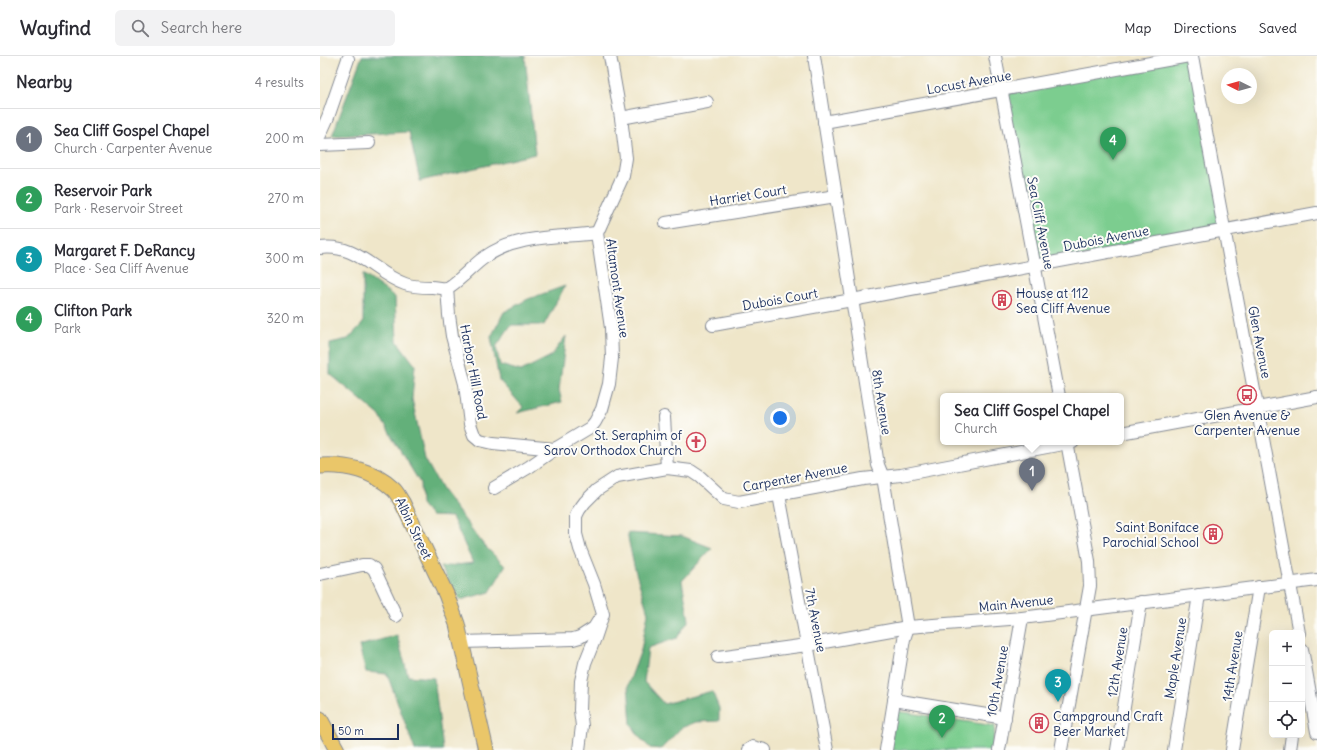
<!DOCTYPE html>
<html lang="en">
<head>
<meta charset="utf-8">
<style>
  body { margin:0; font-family:Delius,sans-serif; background:#f2f2f3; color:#2b2b33 }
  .controls { position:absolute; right:12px; bottom:12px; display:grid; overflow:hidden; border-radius:6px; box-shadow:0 4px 16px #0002 }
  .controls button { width:36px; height:36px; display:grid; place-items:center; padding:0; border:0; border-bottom:1px solid #e1e1e2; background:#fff; color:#2b2b33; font:20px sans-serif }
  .compass { position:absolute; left:901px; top:12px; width:36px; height:36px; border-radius:50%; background:#fff; box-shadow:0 4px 16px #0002; rotate:275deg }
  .scale { position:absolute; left:12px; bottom:10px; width:67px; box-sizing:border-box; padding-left:4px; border:2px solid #1b2f5e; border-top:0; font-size:11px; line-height:14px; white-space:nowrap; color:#1b2f5e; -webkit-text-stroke:3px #fdfcf7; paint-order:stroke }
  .you { position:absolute; left:460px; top:362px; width:14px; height:14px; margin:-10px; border:3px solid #fff; border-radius:50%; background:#1a73e8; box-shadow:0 0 0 6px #1a73e833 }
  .badge { display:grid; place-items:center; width:26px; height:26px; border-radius:50%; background:#0b8043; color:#fff; font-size:13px; font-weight:700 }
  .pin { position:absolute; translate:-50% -33px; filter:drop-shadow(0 1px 2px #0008) }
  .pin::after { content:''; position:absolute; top:21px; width:14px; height:12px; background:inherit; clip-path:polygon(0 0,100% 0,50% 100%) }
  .popup { position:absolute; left:620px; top:337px; width:184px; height:52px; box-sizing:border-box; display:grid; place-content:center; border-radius:6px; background:#fff; filter:drop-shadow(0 1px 3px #0005); font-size:13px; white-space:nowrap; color:#7c7c81 }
  .popup b { font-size:15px; color:#2b2b33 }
  .popup::after { content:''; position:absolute; left:50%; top:100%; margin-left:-8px; border:8px solid transparent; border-top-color:#fff }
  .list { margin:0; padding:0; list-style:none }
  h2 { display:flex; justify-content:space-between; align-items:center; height:52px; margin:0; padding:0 16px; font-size:17px }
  h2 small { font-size:13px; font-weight:400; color:#7c7c81 }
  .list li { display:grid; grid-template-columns:26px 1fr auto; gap:12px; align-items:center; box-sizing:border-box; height:60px; padding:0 16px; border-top:1px solid #e1e1e2 }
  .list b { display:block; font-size:15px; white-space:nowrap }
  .list p { margin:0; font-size:13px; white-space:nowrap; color:#7c7c81 }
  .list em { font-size:13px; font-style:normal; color:#7c7c81 }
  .icon { flex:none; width:22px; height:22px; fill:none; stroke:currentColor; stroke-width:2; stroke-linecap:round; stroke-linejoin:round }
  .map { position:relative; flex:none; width:997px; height:694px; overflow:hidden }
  header { display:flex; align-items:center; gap:24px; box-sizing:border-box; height:56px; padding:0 20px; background:#fff; border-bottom:1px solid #e1e1e2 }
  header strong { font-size:19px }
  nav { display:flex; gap:22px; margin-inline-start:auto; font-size:14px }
  .search { width:280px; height:36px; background:#f2f2f3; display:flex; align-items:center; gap:10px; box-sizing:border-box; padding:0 14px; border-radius:6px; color:#7c7c81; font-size:15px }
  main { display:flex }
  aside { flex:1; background:#fff }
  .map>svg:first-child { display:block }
  .green { fill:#7bcd8f; stroke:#4b7e76 }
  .forest { fill:#64b07a; stroke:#40706c }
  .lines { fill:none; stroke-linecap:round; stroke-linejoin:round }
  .minor-casing { stroke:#858a94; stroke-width:14 }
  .major-casing { stroke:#858a94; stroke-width:17 }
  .minor { stroke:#fff; stroke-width:12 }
  .major { stroke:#eac669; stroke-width:15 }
  .labels { text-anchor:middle; stroke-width:4; stroke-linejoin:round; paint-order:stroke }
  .street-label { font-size:13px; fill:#1b2f5e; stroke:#fdfcf7 }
  .poi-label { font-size:13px; fill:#1b2f5e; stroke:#fdfcf7; text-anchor:start }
</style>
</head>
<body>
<header>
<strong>Wayfind</strong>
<div class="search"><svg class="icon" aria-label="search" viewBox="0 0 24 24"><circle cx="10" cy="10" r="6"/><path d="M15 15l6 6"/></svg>Search here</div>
<nav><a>Map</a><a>Directions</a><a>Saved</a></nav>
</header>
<main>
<aside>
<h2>Nearby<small>4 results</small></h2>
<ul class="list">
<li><span class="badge" style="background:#6b7280">1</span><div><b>Sea Cliff Gospel Chapel</b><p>Church · Carpenter Avenue</p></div><em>200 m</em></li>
<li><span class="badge" style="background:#2e9e5b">2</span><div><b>Reservoir Park</b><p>Park · Reservoir Street</p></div><em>270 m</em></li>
<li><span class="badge" style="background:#0f9aa8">3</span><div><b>Margaret F. DeRancy</b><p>Place · Sea Cliff Avenue</p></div><em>300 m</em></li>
<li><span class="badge" style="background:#2e9e5b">4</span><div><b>Clifton Park</b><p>Park</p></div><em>320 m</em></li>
</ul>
</aside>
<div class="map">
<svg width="997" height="694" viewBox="0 0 997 694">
  <rect width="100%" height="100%" fill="#fdfcf7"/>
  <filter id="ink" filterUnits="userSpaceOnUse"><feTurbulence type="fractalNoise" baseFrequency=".025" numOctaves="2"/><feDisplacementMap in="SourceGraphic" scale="8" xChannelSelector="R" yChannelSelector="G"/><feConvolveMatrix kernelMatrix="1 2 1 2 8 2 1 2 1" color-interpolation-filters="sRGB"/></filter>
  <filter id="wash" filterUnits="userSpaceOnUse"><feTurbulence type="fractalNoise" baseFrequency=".012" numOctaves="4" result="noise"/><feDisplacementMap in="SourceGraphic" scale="16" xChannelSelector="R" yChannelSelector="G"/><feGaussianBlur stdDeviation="0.9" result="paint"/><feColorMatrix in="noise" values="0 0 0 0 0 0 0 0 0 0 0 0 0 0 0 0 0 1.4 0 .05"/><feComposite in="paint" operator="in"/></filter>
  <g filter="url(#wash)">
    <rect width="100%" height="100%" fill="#efe6c9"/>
    <!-- green -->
    <g class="green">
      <polygon points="869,0 905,174 715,209 682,34"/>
      <polygon points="576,655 675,670 672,694 570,694"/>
    </g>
    <!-- forest -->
    <g class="forest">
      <polygon points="42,0 205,0 215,98 100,125 89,76 12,80"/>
      <polygon points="43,218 75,241 77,285 95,309 92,343 105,403 122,434 163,488 185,510 170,536 140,544 120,511 153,507 132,461 111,460 101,448 100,427 59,359 10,318 10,287 28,283 43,267"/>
      <polygon points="245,230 224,269 191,269 176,291 180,309 201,315 231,300 246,280 239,334 242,346 197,357 203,351 179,324 171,281 184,256 208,243"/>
      <polygon points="307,477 362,480 392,492 362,525 369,564 357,582 328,592 324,626 344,648 392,635 399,652 399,665 376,666 361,672 341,693 330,692 321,683 311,668 308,629 321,594 328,557 314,510"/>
      <polygon points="77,579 88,620 114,622 123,694 95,694 67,618 46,616 39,590"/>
    </g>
  </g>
  <g filter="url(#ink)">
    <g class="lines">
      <!-- minor casing -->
      <g class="minor-casing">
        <g id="minor">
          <polyline points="494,0 558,409 563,421 588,571 584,583 566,694"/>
          <polyline points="675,0 739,340"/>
          <polyline points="872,0 979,577"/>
          <polyline points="301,62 387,46"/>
          <polyline points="504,66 869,0"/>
          <polyline points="0,79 8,61 28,3"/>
          <polyline points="0,89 49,87"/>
          <polyline points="346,167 516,140"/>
          <path d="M0,192C37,187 54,217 85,228C93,231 103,231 112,231C116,231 123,233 127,232C137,228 155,207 165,201C198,178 239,182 277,177"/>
          <polyline points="127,232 129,259 132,280 145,328 150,368 154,379 160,384 173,387 235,393 270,372 275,366 282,353 289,328 292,302 291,272 277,177 303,120 306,102 301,62 290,0"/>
          <polyline points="393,269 532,244 997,157"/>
          <polyline points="344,361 347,412"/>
          <polyline points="801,377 997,341"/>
          <polyline points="174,432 209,411 235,393"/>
          <polyline points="459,439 507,694"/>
          <polyline points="0,518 42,509 49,509 54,513 76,560"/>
          <polyline points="142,586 253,583 260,581 274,572 279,564"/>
          <polyline points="982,593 997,676"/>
          <polyline points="398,601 487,589 588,571 702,562 997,524"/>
          <polyline points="574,644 685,662"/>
          <polyline points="259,694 262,670 260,654 261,625 265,607 275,582 283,558 274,528 260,493 256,478 256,460 259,454 265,446 277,434 297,421 347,412 371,415 380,421 404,443 419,446 543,423 581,419 753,386"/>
          <polyline points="428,694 433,691 445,694"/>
          <polyline points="679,694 702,562"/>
          <polyline points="741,694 770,530 769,505 747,386"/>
          <polyline points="797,694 821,546"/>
          <polyline points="854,694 879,539"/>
          <polyline points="912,694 939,531"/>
          <polyline points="970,694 972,679"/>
        </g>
      </g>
      <!-- major casing -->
      <g class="major-casing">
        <g id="major">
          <path d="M0,410C26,408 54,415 73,433C77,436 79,442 82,446L126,538L137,568L166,694"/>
          <polyline points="0,663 17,694"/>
        </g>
      </g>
      <!-- minor -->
      <use href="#minor" class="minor"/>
      <!-- major -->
      <use href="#major" class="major"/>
    </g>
  </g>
  <!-- icons -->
  <defs>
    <g id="building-ring" transform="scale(1)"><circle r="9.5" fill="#fdfcf7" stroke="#d1495b" stroke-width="1.5"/><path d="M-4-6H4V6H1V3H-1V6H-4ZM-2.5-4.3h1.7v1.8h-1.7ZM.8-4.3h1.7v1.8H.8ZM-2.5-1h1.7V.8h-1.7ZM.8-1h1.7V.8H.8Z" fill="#d1495b"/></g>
    <g id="bus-ring" transform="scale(1)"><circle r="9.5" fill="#fdfcf7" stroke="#d1495b" stroke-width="1.5"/><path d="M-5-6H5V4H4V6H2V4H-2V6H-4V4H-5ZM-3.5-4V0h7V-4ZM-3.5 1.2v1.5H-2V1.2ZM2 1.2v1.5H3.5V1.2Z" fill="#d1495b"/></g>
    <g id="church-ring" transform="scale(1)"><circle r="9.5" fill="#fdfcf7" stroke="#d1495b" stroke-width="1.5"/><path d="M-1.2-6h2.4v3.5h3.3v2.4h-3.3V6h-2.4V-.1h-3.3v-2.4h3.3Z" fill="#d1495b"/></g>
  </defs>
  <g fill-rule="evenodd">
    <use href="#building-ring" x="682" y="244"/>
    <use href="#bus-ring" x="927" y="339"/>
    <use href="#church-ring" x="376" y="386"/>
    <use href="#building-ring" x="893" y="478"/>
    <use href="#building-ring" x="719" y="667"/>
  </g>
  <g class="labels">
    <!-- street labels -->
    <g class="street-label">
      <text transform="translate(649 26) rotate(-10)" y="5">Locust Avenue</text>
      <text transform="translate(428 139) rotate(-9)" y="5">Harriet Court</text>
      <text transform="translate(721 167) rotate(79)" y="5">Sea Cliff Avenue</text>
      <text transform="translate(786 182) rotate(-11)" y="5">Dubois Avenue</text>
      <text transform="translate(298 232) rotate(82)" y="5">Altamont Avenue</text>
      <text transform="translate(460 243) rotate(-10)" y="5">Dubois Court</text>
      <text transform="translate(940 286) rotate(79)" y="5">Glen Avenue</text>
      <text transform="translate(154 316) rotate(79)" y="5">Harbor Hill Road</text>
      <text transform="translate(562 346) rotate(81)" y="5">8th Avenue</text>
      <text transform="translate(475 421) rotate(-11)" y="5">Carpenter Avenue</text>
      <text transform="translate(94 472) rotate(64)" y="5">Albin Street</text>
      <text transform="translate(696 547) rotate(-6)" y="5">Main Avenue</text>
      <text transform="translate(496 564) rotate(79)" y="5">7th Avenue</text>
      <text transform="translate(855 602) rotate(-81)" y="5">Maple Avenue</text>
      <text transform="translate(797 606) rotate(-81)" y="5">12th Avenue</text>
      <text transform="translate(912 610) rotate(-81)" y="5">14th Avenue</text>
      <text transform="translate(677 625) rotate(-80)" y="5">10th Avenue</text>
    </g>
    <!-- poi labels -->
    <g class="poi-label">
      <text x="696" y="242">House at 112<tspan x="696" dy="15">Sea Cliff Avenue</tspan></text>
      <text x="927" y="364" text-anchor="middle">Glen Avenue &amp;<tspan x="927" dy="15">Carpenter Avenue</tspan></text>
      <text x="362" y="384" text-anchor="end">St. Seraphim of<tspan x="362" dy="15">Sarov Orthodox Church</tspan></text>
      <text x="879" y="476" text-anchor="end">Saint Boniface<tspan x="879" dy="15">Parochial School</tspan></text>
      <text x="733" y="665">Campground Craft<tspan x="733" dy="15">Beer Market</tspan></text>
    </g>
  </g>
</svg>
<div class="controls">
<button>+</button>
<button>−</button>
<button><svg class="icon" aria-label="locate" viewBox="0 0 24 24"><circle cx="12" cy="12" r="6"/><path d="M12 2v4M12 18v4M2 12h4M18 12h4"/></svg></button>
</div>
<svg class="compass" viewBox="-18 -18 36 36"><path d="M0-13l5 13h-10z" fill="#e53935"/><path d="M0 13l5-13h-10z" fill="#7c7c81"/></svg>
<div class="scale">50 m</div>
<div class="you"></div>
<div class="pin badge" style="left:712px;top:435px;background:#6b7280">1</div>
<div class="popup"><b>Sea Cliff Gospel Chapel</b>Church</div>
<div class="pin badge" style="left:622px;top:682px;background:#2e9e5b">2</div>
<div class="pin badge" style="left:738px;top:646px;background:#0f9aa8">3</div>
<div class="pin badge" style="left:793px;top:104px;background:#2e9e5b">4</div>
</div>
</main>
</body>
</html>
